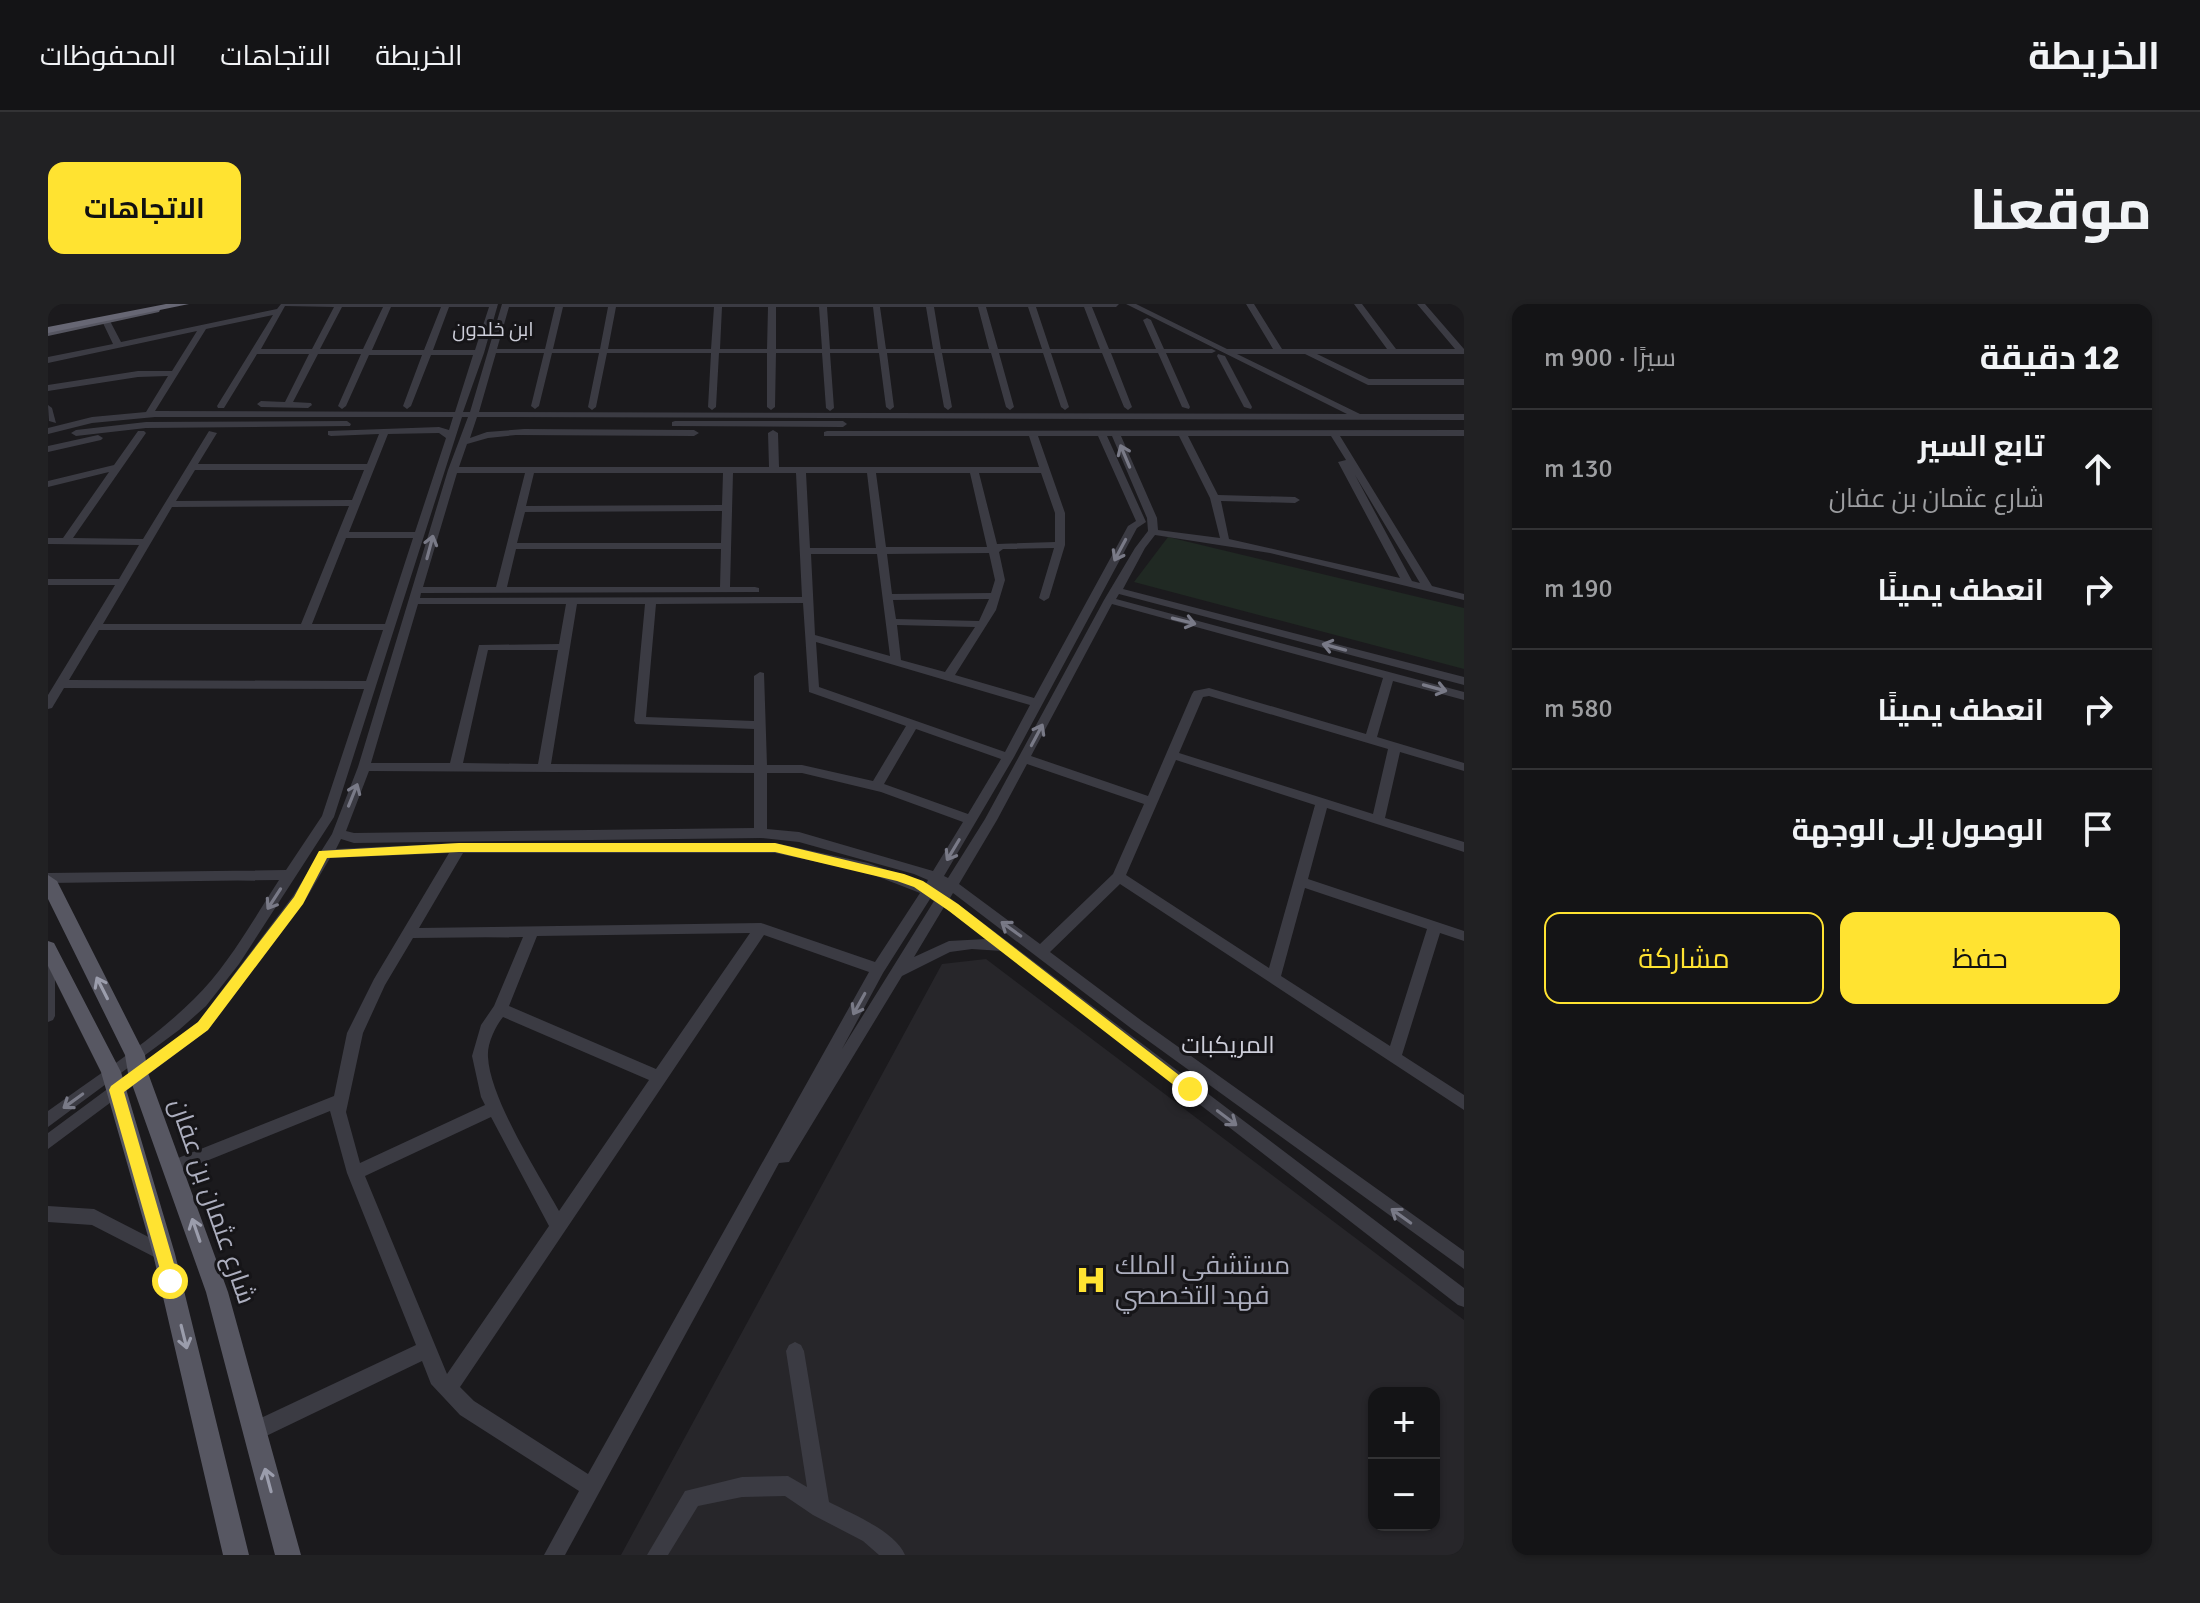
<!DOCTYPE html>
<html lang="ar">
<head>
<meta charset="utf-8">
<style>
  body { margin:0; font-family:Signika,Cairo,sans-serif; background:#212123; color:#f1f3f6; direction:rtl }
  .controls { position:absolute; right:24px; bottom:24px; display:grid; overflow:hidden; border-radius:16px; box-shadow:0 2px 6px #0004 }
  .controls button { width:72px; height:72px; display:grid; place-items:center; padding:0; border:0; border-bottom:2px solid #333335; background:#141416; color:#f1f3f6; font:40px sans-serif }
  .stop { position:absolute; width:24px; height:24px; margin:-18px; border:6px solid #ffe331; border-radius:50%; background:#fff }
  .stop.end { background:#ffe331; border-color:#fff; box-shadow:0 2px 8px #0008 }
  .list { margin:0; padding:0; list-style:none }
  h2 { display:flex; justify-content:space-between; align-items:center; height:104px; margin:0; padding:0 32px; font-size:34px }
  h2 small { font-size:26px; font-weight:400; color:#9d9ea1 }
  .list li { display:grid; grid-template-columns:52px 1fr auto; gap:24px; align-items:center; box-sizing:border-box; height:120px; padding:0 32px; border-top:2px solid #333335 }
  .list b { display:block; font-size:30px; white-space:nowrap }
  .list p { margin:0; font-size:26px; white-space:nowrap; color:#9d9ea1 }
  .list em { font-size:26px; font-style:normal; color:#9d9ea1 }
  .actions { display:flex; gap:16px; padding:24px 32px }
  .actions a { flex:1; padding:18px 0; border:2px solid #ffe331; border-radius:16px; text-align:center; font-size:28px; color:#ffe331 }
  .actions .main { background:#ffe331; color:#111 }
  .icon { flex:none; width:44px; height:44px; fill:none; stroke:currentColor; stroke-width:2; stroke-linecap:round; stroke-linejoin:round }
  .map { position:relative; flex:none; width:1416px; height:1251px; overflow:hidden; direction:ltr; border-radius:16px }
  header { display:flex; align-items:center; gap:48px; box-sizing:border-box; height:112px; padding:0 40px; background:#141416; border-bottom:2px solid #333335 }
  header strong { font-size:38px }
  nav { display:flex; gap:44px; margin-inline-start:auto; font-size:28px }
  .intro { display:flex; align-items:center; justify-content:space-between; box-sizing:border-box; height:192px; padding:0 48px }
  h1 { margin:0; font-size:56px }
  .button { padding:20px 36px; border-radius:16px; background:#ffe331; color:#111; font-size:28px; font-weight:700 }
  main { display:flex; gap:48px; padding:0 48px }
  aside { flex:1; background:#141416; border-radius:16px; box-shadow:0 2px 6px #0004 }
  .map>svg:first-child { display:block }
  .built { fill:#27262a; fill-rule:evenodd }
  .green { fill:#202923 }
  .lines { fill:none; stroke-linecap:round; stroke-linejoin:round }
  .minor { fill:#3b3b43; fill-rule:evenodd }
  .major { fill:#575762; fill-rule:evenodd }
  .highway { fill:#676774; fill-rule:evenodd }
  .oneway { stroke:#797a87 }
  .oneway2 { stroke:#9b9dac }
  .route { fill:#ffe331 }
  .labels { text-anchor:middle; stroke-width:6; stroke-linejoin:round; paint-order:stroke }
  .far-neighbourhood-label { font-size:20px; fill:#cdced9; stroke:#161518 }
  .neighbourhood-label { font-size:24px; fill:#cdced9; stroke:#161518 }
  .near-street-label { font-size:26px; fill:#acaebe; stroke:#161518 }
  .near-poi-label { font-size:26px; fill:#acaebe; stroke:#161518; text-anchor:start }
</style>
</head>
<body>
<header>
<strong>الخريطة</strong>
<nav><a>الخريطة</a><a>الاتجاهات</a><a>المحفوظات</a></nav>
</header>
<div class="intro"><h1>موقعنا</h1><a class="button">الاتجاهات</a></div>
<main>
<aside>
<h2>12 دقيقة<small>سيرًا · 900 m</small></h2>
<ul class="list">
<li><svg class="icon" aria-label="ahead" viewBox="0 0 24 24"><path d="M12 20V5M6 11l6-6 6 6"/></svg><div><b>تابع السير</b><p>شارع عثمان بن عفان</p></div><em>130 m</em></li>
<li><svg class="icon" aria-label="right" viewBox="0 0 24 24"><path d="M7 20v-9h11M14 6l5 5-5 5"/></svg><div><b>انعطف يمينًا</b></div><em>190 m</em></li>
<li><svg class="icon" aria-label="right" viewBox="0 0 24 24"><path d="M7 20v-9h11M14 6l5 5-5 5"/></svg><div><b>انعطف يمينًا</b></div><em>580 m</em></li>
<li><svg class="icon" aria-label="arrive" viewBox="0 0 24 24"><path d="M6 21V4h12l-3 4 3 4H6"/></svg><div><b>الوصول إلى الوجهة</b></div></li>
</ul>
<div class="actions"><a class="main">حفظ</a><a>مشاركة</a></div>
</aside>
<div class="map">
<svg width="1416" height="1251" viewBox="0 0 1416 1251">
  <rect width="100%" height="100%" fill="#1b1a1d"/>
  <!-- built -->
  <path class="built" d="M938,655L1416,1016V1251H573L894,660ZM1326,1089H1386V1221H1326Z"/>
  <!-- green -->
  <polygon class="green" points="1120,233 1416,304 1416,365 1086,278"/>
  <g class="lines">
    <!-- minor -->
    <g class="minor">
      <path d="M233,0H450L436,49L415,108H422L454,0H1071L1068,3H1044L1061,45H1108L1095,16L1099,14L1103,16L1116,45H1164L1168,47L1164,49H1118L1142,103L1141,105L1134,103L1110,49H1063L1084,103L1080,106L1076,103L1054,49H1003L1021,103L1017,106L1013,103L995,49H951L966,103L962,106L958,103L943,49H894L904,103L900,106L896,103L886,49H839L846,103L842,106L838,103L831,49H782L786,104L782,107L778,104L774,49H728L727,103L723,106L719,103V49H671L668,103L664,106L660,103L663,49H559L548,103L544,106L540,103L551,49H504L491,102L487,105L483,102L496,49H448L431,108L1299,110L1078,0H1088L1179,45H1225L1198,0H1206L1234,45H1339L1306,0H1314L1348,45H1407L1369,0H1377L1416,45V50H1269L1321,75H1416V81H1320L1257,50H1189L1312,110H1416V116L429,113L422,134L439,128L476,125L646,126L651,129L646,132L468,131L440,134L419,140L411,163H721L720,129L725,126L730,129L731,163H991L981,132H776V128L779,127L1416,126V132H1292L1384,282L1416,290V296L1222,249L1107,231L1097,244L1075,285L1416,373V381L1071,290L1068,295L1416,388V396L1345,377L1329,433L1416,459V467L1352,448L1337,514L1416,538V548L1279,504L1260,575L1416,627V637L1392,629L1354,751L1416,791V806L1072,580L1002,648L1094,717L1416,947V965L1084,725L905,589L902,594L1416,984V1003L1410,1001L954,647L924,645L902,648L854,672L741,858L731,859L517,1251H496L531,1187L412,1111L383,1080L374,1057L214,1134L207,1136L200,1134L198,1127L200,1120L368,1041L299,869L282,807L126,870L120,868L118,863L120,858L286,792L299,729L326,675L401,549L282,554L255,600L160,726L0,845V829L150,718L245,592L284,530L310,463L400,166L420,113H414L286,513L191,660L158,702L131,726L0,823V807C48,772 104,737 146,695C180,662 205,616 231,576L0,579V569L238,566L274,512L316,385L16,384L4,404L0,405V391L67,281H0V275H71L91,241L0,240V234H15L61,168L0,183V177L66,161L90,127H96L98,129L25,234L95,235L161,127L169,129L150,160H319L331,130L283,132L280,131V127L391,123L401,126L405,113H107L44,119L0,130V124L44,113L98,108L120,72L90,73L0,87V81L90,67H124L149,27L0,59V53L65,40L54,17L58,15L62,17L73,38L229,5ZM237,2L286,3L264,45H213ZM294,3H335L315,45H272ZM343,3H393L376,46H324ZM401,3H441L427,46H385ZM461,3H507L497,45H449ZM515,3H560L552,45H505ZM568,3H666L663,45H560ZM674,3H720L719,45H672ZM728,3H771L774,45H728ZM779,3H825L830,45H782ZM832,3H878L885,45H838ZM886,3H930L941,45H893ZM938,3H980L994,45H950ZM988,3H1036L1052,45H1002ZM225,11L169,102L170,104H176L209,50H261L237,98L213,97L209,100L213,103L260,104L264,101L263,99L245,98L270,50H313L290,102L294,105L298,102L321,51H374L355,102L359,105L363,102L383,51H425L407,108L107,107L158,25ZM391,129L398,134L367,228H301L340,130ZM990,132H1050L1088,217L1080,222L986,394L907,371L948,306L957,276L951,248L955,245L1006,244L991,294L996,297L1001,294L1017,241V209ZM1059,132H1064L1099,214L1100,227L1087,244L1056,296L937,515L900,574L896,572L966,453L1089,224L1098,218ZM1073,132H1131L1162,194L1172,234L1110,226L1109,214ZM1140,132H1283L1298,156L1290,158L1352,274L1181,235L1173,197L1247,199L1252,196L1247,193L1170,191ZM147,166H316L304,196L128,197ZM409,169H477L448,283H375ZM486,169H675L674,201L478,202ZM685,169H748L754,293L372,294L373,289L711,288V284L707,283H682ZM758,169H819L828,244H762ZM828,169H922L939,243H838ZM931,169H993L1007,209V238L949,240ZM1307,171L1372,279L1364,277ZM301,202L253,320H55L124,203ZM674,207L673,239H469L477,208ZM298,234H365L337,320H264ZM468,245H673L672,283H459ZM941,249L947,276L943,289L844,290L839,250ZM763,250H829L842,352L767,331ZM941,295L931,317L848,315L845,296ZM755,299L761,388L858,422L825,477L754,461H719L716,369L712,368L706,372V417L598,413L608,300ZM370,300H518L511,340L431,341L402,459H323ZM529,300H597L586,417L588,420L706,425V461L503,460ZM1064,300L1335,374L1318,430L1161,384L1146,387L1144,390L1100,492L983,452ZM849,321L927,323L897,368L853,356ZM51,326H335L318,377L21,376ZM768,338L982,401L957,448L771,383ZM440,346H510L490,460L415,459ZM1161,392L1340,445L1325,510L1131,449L1155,393ZM868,425L953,455L920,510L836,480ZM1128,456L1267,501L1221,664L1078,571ZM979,460L1096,500L1065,570L992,640L911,580L949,516ZM321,467L706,469V524L306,529L298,527ZM719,469H754L833,488L915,518L885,567L751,528L719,525ZM713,534L751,538L866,570L880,576L878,580L820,559L727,539H411L288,545L293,535L306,539ZM415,549H727L818,568L872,589L827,658L713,619L371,624ZM1257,584L1379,625L1342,742L1233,672ZM882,595L886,597L794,745L835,669ZM896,603L938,635L901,637L866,653ZM702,629L608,765L461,702L489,632ZM716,631L821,668L540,1170L426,1097L412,1083ZM475,633L446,702L433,721L424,752L433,793L437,801L312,859L298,808L315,729L337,681L365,634ZM455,713L601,776L511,907C490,869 442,795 440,753C439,740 447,723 455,713ZM443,813L501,922L399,1070L317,872Z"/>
      <polygon points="1170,50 1177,52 1204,103 1203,105 1196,103 1169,52"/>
      <polygon points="0,101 4,104 8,119 1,117"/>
      <polygon points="299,117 303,120 302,122 98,124 28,132 23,129 28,126 98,118"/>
      <polygon points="627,117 795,117 799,120 795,123 624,122 624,118"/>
      <polygon points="50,131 55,134 53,136 0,148 0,142"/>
      <polygon points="0,659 5,661 7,665 7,712 5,716 0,718"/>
      <polygon points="0,902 46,905 122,944 125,950 122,956 116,958 44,921 0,918"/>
      <path d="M747,1038L753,1041L756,1047L781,1198C804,1210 847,1227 857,1251H831L815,1237L765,1211L737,1192L694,1193L650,1202L620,1251H599L637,1187L694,1173L740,1172L759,1183L738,1047L741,1041Z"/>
    </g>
    <!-- major -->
    <g class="major">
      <polygon points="107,3 112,6 111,8 0,32 0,26"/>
      <polygon points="0,571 9,577 97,751 100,769 180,988 253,1251 227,1251 158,988 80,769 77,751 0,595"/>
      <polygon points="0,637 6,639 73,768 127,950 201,1251 175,1251 105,950 53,768 0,662"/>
    </g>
    <!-- highway -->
    <polygon class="highway" points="118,0 141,0 0,29 0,23"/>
  </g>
  <!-- one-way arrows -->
  <defs><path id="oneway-shaft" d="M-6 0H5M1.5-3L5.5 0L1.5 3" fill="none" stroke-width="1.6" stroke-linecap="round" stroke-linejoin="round" transform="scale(2)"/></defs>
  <g class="oneway">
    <use href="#oneway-shaft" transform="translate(1077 152) rotate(-113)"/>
    <use href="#oneway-shaft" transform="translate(382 243) rotate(-75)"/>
    <use href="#oneway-shaft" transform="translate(1072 246) rotate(118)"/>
    <use href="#oneway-shaft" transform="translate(1136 317) rotate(14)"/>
    <use href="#oneway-shaft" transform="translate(1286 343) rotate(-165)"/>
    <use href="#oneway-shaft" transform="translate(1387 384) rotate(15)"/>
    <use href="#oneway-shaft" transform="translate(989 431) rotate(-62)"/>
    <use href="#oneway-shaft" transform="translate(305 491) rotate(-68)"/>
    <use href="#oneway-shaft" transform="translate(905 546) rotate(121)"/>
    <use href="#oneway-shaft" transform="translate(226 595) rotate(123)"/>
    <use href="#oneway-shaft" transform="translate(963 625) rotate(-144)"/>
    <use href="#oneway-shaft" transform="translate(811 700) rotate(119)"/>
    <use href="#oneway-shaft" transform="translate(25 797) rotate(144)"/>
    <use href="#oneway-shaft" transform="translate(1179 814) rotate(37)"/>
    <use href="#oneway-shaft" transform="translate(1353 912) rotate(-144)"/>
  </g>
  <g class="oneway2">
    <use href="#oneway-shaft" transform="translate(54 684) rotate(-117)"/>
    <use href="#oneway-shaft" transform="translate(148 926) rotate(-109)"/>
    <use href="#oneway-shaft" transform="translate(136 1033) rotate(76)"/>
    <use href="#oneway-shaft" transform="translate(220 1176) rotate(-105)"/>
  </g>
  <!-- route -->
  <polygon class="route" points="411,539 727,539 856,570 875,577 910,600 1149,785 1142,791 1136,789 901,607 866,583 849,577 727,548 411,548 279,554 255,600 160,726 76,788 131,977 128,983 117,983 61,786 63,782 150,718 246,593 271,547"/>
  <!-- icons -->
  <defs>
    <g id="hospital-bare" transform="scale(2.4)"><path d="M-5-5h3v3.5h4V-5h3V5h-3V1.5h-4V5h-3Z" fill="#ffe331" stroke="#161518" stroke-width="2.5" paint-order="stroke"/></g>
  </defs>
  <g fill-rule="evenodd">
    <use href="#hospital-bare" x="1043" y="976"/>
  </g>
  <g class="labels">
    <!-- far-neighbourhood labels -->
    <g class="far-neighbourhood-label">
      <text x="445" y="32">ابن خلدون</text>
    </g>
    <!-- neighbourhood labels -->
    <g class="neighbourhood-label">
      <text x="1180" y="749">المريكبات</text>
    </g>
    <!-- near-street labels -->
    <g class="near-street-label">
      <text transform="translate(165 897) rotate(71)" y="9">شارع عثمان بن عفان</text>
    </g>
    <!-- near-poi labels -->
    <g class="near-poi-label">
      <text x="1067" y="970">مستشفى الملك<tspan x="1067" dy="30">فهد التخصصي</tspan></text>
    </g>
  </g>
</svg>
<div class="controls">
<button>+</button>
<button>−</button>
</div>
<div class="stop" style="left:122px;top:977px"></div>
<div class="stop end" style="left:1142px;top:785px"></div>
</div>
</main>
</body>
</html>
